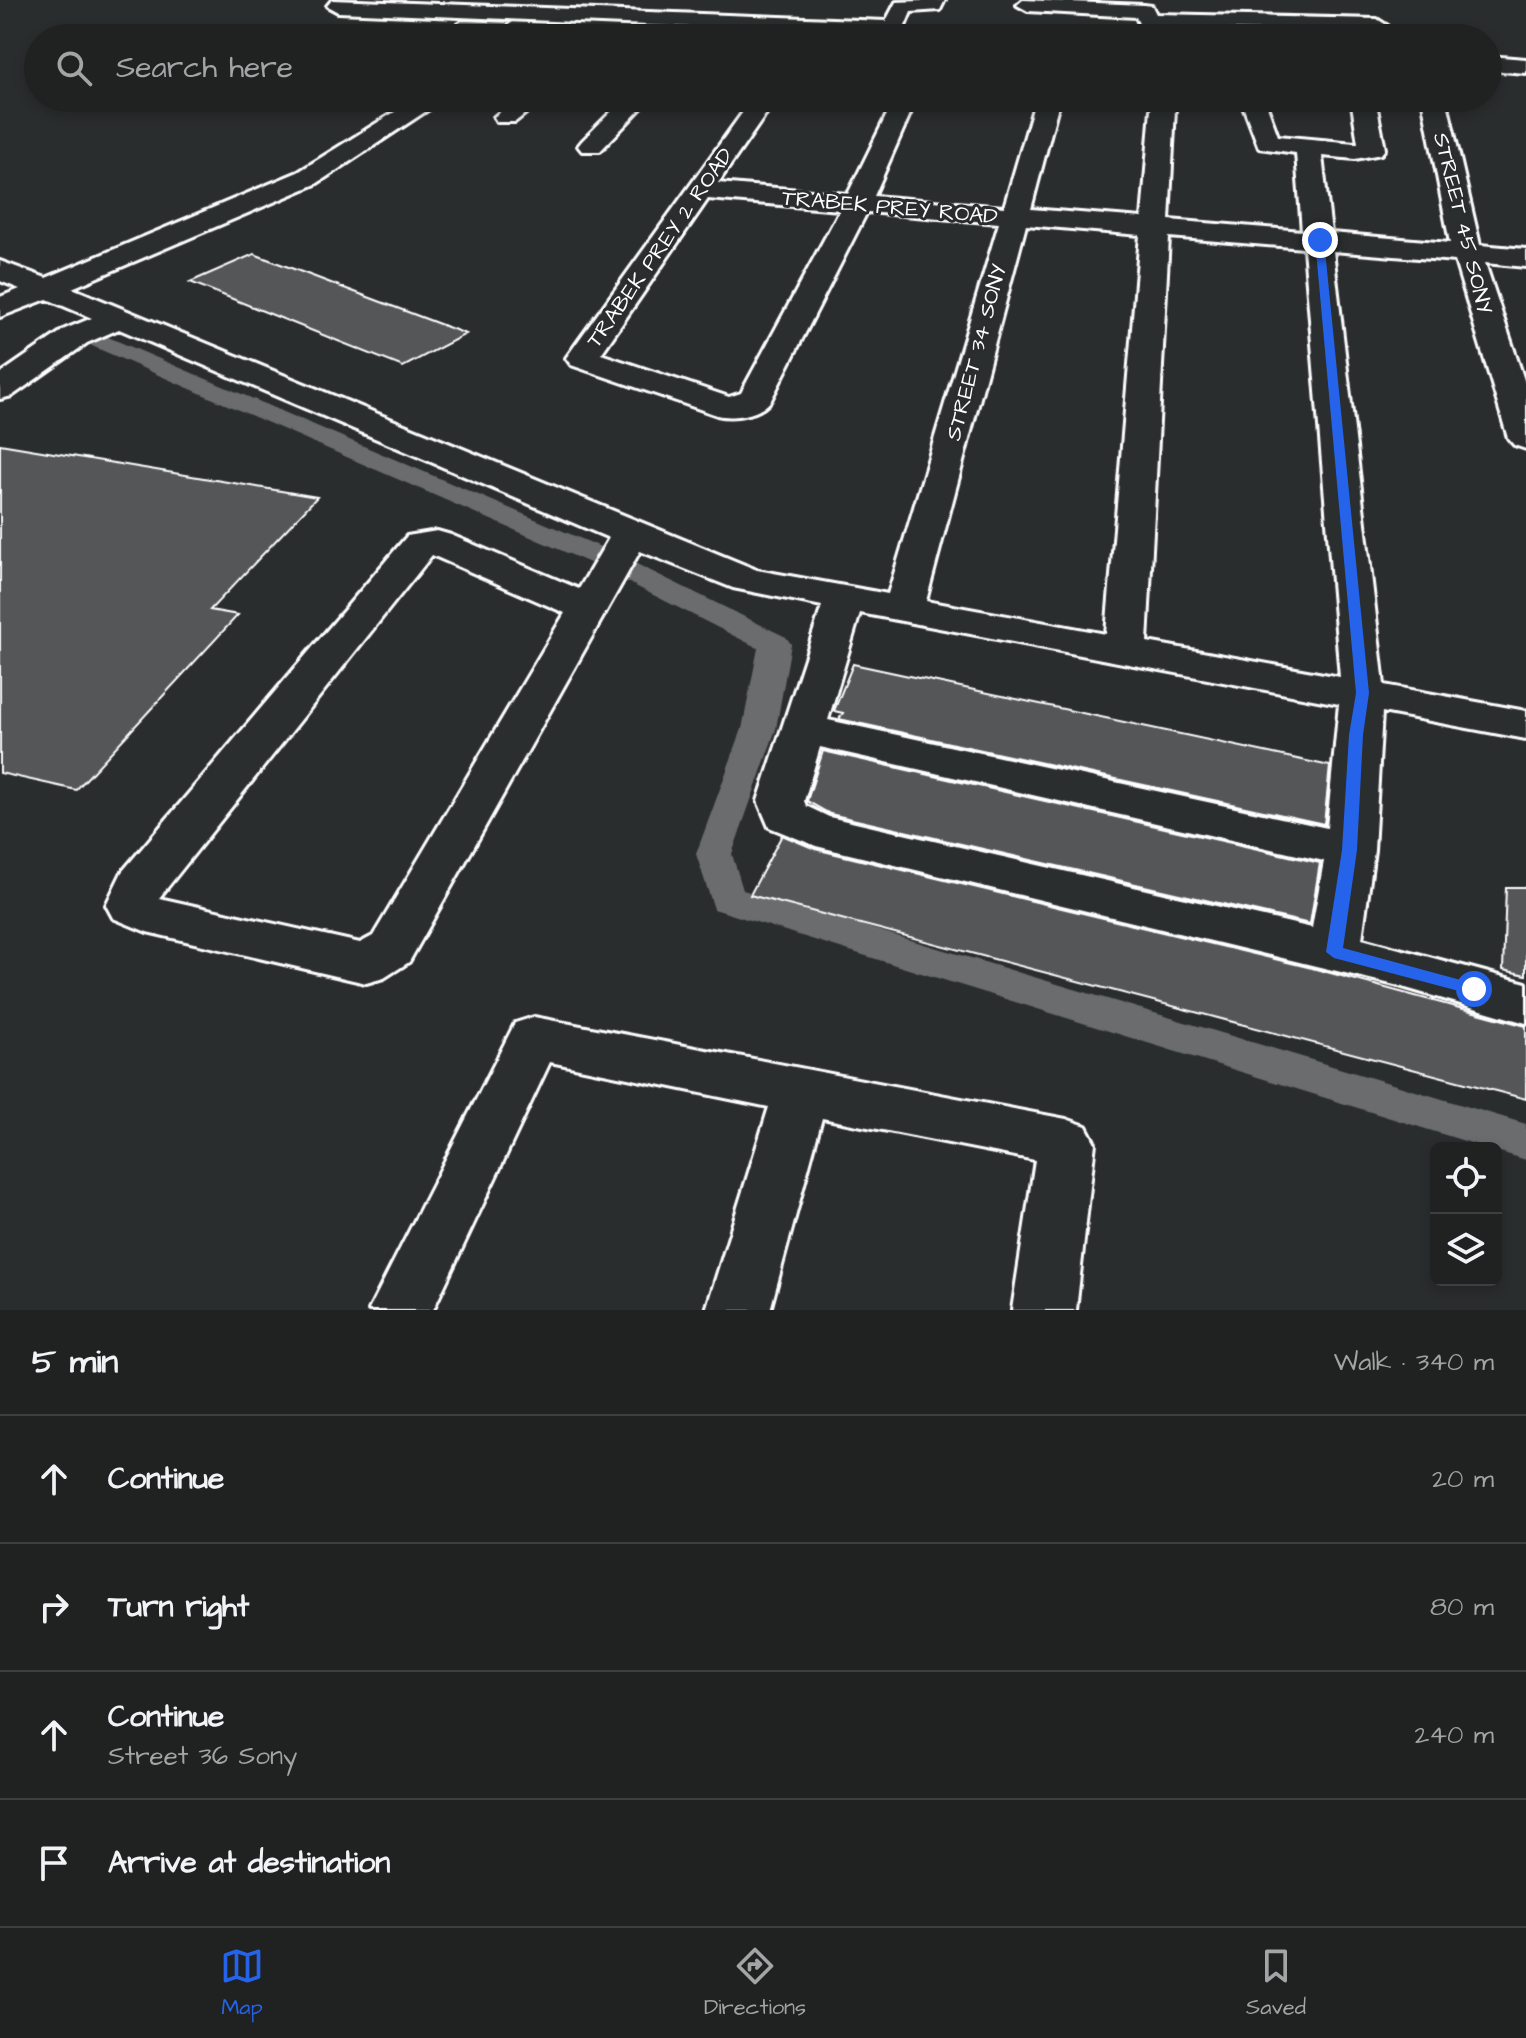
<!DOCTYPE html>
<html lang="en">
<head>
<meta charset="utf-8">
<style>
  body { margin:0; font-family:"Architects Daughter",sans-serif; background:#2d2f2f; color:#f1f3f6 }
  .controls { position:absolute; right:24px; bottom:24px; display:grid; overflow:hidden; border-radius:12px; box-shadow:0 4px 12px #0003 }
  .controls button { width:72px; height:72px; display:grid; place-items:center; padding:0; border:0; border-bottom:2px solid #3d3f40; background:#202222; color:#f1f3f6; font:40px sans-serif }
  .stop { position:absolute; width:24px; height:24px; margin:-18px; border:6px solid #2563eb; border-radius:50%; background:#fff }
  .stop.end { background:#2563eb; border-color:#fff; box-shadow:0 2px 8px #0008 }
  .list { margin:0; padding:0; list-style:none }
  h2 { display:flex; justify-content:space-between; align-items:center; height:104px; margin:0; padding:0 32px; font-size:34px }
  h2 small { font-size:26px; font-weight:400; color:#a2a4a5 }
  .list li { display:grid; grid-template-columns:52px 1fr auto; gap:24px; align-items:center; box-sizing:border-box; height:128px; padding:0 32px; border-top:2px solid #3d3f40 }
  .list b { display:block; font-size:30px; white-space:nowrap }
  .list p { margin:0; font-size:26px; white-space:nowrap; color:#a2a4a5 }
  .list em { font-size:26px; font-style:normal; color:#a2a4a5 }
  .icon { flex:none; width:44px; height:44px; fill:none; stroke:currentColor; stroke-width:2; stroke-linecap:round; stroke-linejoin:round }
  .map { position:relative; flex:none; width:1526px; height:1310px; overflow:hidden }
  .search { position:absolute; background:#202222; box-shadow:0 4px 12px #0003; left:24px; right:24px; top:24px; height:88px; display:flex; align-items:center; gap:20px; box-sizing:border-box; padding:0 28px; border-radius:44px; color:#a2a4a5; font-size:30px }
  .sheet { height:616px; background:#202222 }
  nav { display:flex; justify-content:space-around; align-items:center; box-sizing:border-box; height:112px; border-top:2px solid #3d3f40; background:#202222; font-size:22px; color:#a2a4a5 }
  nav a { display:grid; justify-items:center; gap:4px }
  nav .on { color:#2563eb }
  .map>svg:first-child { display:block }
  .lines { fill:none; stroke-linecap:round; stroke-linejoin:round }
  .canal { fill:#6a6c6d; fill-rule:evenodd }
  .building { fill:#555758; stroke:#fff; stroke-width:2 }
  .minor-casing { stroke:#fff; stroke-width:6 }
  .minor { fill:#2a2d2e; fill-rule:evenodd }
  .route { fill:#2563eb }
  .labels { text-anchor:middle; stroke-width:6; stroke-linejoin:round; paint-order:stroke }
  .far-street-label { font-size:22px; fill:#fff; stroke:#2a2d2e }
</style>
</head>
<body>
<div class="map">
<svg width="1526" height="1310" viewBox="0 0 1526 1310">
  <rect width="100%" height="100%" fill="#2a2d2e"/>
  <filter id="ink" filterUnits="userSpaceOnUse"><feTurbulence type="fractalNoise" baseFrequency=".0125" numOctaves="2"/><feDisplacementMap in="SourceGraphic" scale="16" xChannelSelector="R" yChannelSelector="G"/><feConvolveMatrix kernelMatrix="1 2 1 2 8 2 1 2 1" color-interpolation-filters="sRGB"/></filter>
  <g filter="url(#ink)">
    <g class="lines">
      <!-- canal -->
      <polygon class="canal" points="101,334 610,551 786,637 791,644 776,729 732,854 743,890 1526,1124 1526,1160 714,909 696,854 742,729 758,648 590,563 92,346 89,341 92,336"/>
    </g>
    <!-- building -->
    <g class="building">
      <polygon points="462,20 511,22 487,38 433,38"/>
      <polygon points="254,254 466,334 403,367 190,282"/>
      <polygon points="0,444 317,497 210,610 238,615 76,790 0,773"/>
      <polygon points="853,664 1330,766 1324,824 839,719 843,713 834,711"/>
      <polygon points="823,751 1320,863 1310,924 830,814 807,801"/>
      <polygon points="782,835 815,849 1312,968 1526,1026 1526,1099 750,895"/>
      <polygon points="1506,887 1526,887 1526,975 1503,970"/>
    </g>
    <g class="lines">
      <!-- minor casing -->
      <g class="minor-casing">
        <g id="minor">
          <polygon points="332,0 886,21 896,2 945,0 940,10 911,12 903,31 888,35 338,12 327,6"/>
          <polygon points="1023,0 1144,5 1152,6 1156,14 1377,19 1388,26 1377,33 1162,27 1173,34 1170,38 1145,37 1136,17 1028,11 1017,5"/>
          <polygon points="1488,56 1526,59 1526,73 1488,70"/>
          <path d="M417,98H446L316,184L72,288L757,570L888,594L999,223L867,212L771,400C761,415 733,419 717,415L571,365L566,358L753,98H777L718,183L848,194L895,98H917L874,196L1004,207L1036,98H1060L1031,209L1142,218L1151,109L1163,102L1175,109L1169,220L1302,231L1296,153L1259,148L1240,98H1264L1278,136L1355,143H1358L1351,98H1375L1385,149L1381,154L1355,159L1322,156L1331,233L1450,243L1422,98H1446L1480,245L1526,249V267L1485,263L1526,386V449L1514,445L1508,438L1455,261L1333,251L1384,685L1526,711V739L1382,712L1374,850L1362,939L1526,983V1023L1399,986L816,846L769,827L758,801L822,606L733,588L640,551L409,962L384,978L366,983L147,932L113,918L106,905L122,872L407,536L437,531L451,535L579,589L609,538L119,329L87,343L12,396L0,399V374L65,329L92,318L47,299L0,317V297L20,289L0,281V261L46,278L298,172ZM708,199L840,210L741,393L729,397L601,354ZM1026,225L1140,235L1106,634L926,601ZM1169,237L1304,248L1340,677L1147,642ZM432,555L565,613L373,936L360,943L159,898ZM860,613L1339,704L1327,828L828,720ZM820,747L1324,861L1312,928L829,817L806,806L804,801Z"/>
          <polygon points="517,98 545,98 515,122 497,122 494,117"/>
          <polygon points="625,98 651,98 600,151 582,151 578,146 582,141"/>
          <polygon points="534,1017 1066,1119 1086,1126 1095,1143 1076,1310 1012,1310 1035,1160 822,1118 770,1310 706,1310 769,1107 550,1062 433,1310 369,1310 515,1023"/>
        </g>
      </g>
      <!-- minor -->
      <use href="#minor" class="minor"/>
    </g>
  </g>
  <!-- route -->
  <polygon class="route" points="1320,238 1324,240 1369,693 1363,735 1357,850 1343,948 1479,985 1479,993 1474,995 1334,958 1326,952 1342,850 1349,735 1356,693 1315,240"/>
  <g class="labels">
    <!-- far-street labels -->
    <g class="far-street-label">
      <text transform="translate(890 206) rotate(5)" y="8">TRABEK PREY ROAD</text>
      <text transform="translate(1464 223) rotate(76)" y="8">STREET 45 SONY</text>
      <text transform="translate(659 247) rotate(-55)" y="8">TRABEK PREY 2 ROAD</text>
      <text transform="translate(975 352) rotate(-75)" y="8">STREET 34 SONY</text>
    </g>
  </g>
</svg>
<div class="controls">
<button><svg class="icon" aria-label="locate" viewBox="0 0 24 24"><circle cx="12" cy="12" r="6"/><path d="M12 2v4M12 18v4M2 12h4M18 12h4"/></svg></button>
<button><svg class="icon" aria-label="layers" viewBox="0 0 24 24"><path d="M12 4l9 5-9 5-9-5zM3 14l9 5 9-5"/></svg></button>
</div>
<div class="stop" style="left:1474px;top:989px"></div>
<div class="stop end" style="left:1320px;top:240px"></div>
<div class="search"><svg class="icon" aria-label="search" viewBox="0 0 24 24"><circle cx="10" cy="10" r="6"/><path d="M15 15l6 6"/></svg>Search here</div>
</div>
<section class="sheet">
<h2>5 min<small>Walk · 340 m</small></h2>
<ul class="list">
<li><svg class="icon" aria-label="ahead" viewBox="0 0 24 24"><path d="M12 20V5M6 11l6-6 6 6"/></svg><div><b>Continue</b></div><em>20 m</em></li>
<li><svg class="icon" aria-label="right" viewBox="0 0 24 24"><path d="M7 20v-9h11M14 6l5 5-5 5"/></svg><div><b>Turn right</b></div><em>80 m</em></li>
<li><svg class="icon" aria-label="ahead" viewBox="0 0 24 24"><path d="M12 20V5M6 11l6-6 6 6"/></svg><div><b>Continue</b><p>Street 36 Sony</p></div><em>240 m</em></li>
<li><svg class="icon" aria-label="arrive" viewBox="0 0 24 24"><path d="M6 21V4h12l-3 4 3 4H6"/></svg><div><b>Arrive at destination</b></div></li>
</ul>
</section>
<nav>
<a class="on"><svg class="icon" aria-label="map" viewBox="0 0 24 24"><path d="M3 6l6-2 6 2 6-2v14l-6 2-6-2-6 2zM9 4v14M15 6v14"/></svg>Map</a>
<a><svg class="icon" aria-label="directions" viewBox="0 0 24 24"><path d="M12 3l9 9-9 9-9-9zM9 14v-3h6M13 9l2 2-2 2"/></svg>Directions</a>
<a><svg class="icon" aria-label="saved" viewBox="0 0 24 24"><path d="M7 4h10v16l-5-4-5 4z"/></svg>Saved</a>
</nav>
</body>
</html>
